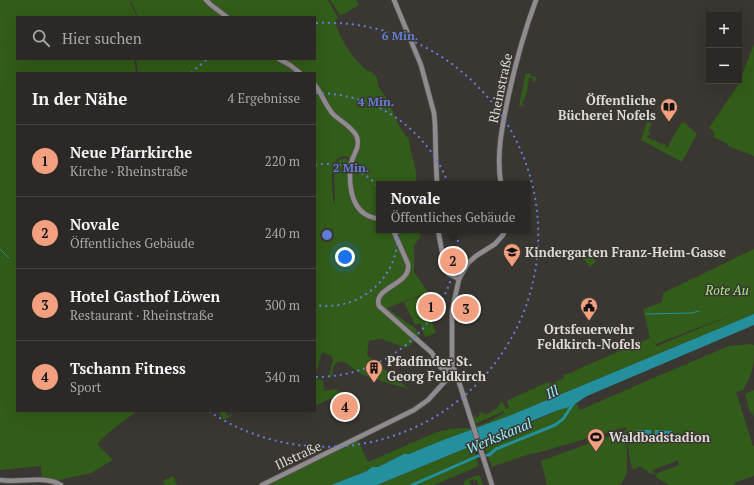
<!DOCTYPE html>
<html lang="de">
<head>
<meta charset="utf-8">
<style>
  body { margin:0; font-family:"PT Serif",serif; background:#34302e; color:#f1f3f6 }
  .controls { position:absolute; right:12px; top:12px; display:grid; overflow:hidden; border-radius:0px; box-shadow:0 4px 16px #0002 }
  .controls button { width:36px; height:36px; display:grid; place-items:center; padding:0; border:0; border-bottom:1px solid #484443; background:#2c2826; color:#f1f3f6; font:20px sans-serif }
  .you { position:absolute; left:345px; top:257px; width:14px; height:14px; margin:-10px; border:3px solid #fff; border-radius:50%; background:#1a73e8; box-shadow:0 0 0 6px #1a73e833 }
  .badge { display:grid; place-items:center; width:26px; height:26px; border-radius:50%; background:#f2a080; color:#111; font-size:13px; font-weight:700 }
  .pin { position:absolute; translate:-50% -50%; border:2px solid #fff; box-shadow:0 1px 4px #0006 }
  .popup { position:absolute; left:376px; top:181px; width:154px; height:52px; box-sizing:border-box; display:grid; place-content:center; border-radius:0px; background:#2c2826; filter:drop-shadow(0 1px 3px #0005); font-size:13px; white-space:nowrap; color:#a6a6a7 }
  .popup b { font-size:15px; color:#f1f3f6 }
  .popup::after { content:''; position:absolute; left:50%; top:100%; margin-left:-8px; border:8px solid transparent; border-top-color:#2c2826 }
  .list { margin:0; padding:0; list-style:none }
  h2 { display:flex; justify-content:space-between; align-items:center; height:52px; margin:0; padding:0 16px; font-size:17px }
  h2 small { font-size:13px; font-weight:400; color:#a6a6a7 }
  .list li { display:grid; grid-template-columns:26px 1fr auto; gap:12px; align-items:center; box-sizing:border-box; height:72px; padding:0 16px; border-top:1px solid #484443 }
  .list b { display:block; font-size:15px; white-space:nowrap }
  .list p { margin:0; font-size:13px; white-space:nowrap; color:#a6a6a7 }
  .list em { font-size:13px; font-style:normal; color:#a6a6a7 }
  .icon { flex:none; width:22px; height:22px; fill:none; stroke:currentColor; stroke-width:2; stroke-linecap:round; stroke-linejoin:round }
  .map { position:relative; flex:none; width:754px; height:485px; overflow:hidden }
  .search { position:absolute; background:#2c2826; box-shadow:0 4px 16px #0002; left:16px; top:16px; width:300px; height:44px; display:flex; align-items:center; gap:10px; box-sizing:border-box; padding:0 14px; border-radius:0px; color:#a6a6a7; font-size:15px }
  .panel { position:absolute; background:#2c2826; box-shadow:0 4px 16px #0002; left:16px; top:72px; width:300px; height:340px; border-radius:0px }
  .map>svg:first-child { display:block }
  .green { fill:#325c19; fill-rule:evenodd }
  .water { fill:#24909d }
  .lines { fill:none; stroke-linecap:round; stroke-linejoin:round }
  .stream { stroke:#24909d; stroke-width:1 }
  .canal { stroke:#24909d; stroke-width:3 }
  .secondary-casing { stroke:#575350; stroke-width:6 }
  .secondary { stroke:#8f8b8e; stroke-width:4.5 }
  .ring { fill:none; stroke:#607fd7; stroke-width:2; stroke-dasharray:2 4 }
  .labels { text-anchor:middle; stroke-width:3; stroke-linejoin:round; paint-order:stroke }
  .street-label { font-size:13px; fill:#dcd9d6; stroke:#3a3632 }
  .poi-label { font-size:13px; font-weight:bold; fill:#dcd9d6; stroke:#3a3632; text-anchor:start }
  .park-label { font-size:13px; font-style:italic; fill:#a6e985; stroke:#3a3632 }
  .water-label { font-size:14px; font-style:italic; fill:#93eefc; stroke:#3a3632 }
  .centre { fill:#607fd7; stroke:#3a3632; stroke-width:2 }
  .ring-label { font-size:12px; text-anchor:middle; font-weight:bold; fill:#607fd7; stroke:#3a3632; stroke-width:3; stroke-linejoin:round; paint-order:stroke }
</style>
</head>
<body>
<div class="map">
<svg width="754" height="485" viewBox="0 0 754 485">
  <rect width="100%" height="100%" fill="#3a3632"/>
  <!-- green -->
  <g class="green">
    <polygon points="0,0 205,0 225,17 138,17 131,1 130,2 137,17 17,17 17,59 134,59 136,73 17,73 17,411 137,411 108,433 97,444 113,460 91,473 55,481 42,480 41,466 0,470"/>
    <path d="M207,0H328L338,18L335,21C341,41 349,53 364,68C368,72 373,71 376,76C378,79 377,82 378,85C381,91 385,96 388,101C395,114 398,129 409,139C410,154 418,168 416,184H379V230H418L421,235L414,246V272L428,292L387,308L416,329L420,338L406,348L382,339L369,341L367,355L409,389C395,384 366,379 355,370C348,365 345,359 336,363L333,368L332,377L330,378L329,376L333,360L332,356L322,352L316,374H315V73H138L136,59H315V17H229ZM346,156L353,160L352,181L355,199L364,216C350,207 349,178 350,163L346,158L339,160L336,164L334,172L335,204H334C332,191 327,155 346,156Z"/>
    <polygon points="330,0 356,0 359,5 342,15 340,15"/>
    <polygon points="754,44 754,156 728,146 728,144 713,137 715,132 709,128 738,85"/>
    <polygon points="530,73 531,76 536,77 535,82 533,82 533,78 529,78 527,92 522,104 525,106 519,106 525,77 525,74"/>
    <polygon points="647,121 652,124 648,131 651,133 647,137 654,141 655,139 656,141 662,145 663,143 666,145 665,147 667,148 681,123 684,122 697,134 682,162 641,140"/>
    <path d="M754,249V314L506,417L443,440L409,454H404L378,467H372L367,471L331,485H262L357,439L368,462L437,432L450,429L468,428L469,429L488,422L504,413V411L475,424L474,415H475L476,417L480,416L479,413L481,412L486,415L497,408L502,401L506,409L509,407L507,402L508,400L548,382L551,384L564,378V375L574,372L576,370L650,338L643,309L662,302L663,293ZM734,314L657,346L656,345V344Z"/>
    <polygon points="586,250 596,262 590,267 580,255"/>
    <polygon points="423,295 430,297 422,302 426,311 428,311 436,333 425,337 420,323 415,325 404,302"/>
    <path d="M752,344L754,345C754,365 754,372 743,390L736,392L753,446H754V476L736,482L734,485H669L657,478L655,474L648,473V471L638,466V469L636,468L635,470L632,468L629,455L626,427L537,453L529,454L492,467L483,443L576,403L580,410L665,373L729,346ZM678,460L679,465L655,474L653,470Z"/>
    <polygon points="315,378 323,380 324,391 336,389 339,391 336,396 315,406"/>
    <polygon points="754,390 754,417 752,412 750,413 745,394"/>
    <polygon points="219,411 225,411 228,416 232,414 233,415 223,420"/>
    <path d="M626,430C626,439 627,447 627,456C626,468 630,476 619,485H547L541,461Z"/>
    <polygon points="472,446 479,466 434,485 377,485"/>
    <polygon points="478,475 480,476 483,485 479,485 477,480 474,481 473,479 469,481 471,485 464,485 464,481"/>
    <polygon points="173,476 177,485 165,485 163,481"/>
  </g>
  <!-- water -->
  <g class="water">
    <polygon points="754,314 754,325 587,396 572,406 556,411 377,485 331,485 367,471 372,467 378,467 404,454 409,454 443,440 506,417"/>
    <polygon points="637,430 651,430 651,441 641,441 642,435 637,435"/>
    <polygon points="655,430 672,431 671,442 654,441"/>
  </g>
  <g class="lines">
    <!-- stream -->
    <g class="stream">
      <polyline points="0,249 9,258"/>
      <polyline points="646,314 692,313 699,311"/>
    </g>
    <!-- canal -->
    <polyline class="canal" points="412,485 478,456 489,455 496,449 555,425 563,419 573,404"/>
    <!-- secondary casing -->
    <g class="secondary-casing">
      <g id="secondary">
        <polyline points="206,0 211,5 227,17"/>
        <polyline points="394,0 421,65 434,113 435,124 436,162 437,184"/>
        <polyline points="279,59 290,65 300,73"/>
        <path d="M315,85C322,94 325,105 333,114C340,121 353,127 357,137C360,146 355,152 352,160C348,176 349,204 365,214C369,217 374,218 379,219"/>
        <path d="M501,184C496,155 502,127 508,98C515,65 524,32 536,0"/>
        <path d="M393,230L408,264C412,285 372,287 379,306L432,353L440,367L445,370"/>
        <polyline points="438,230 445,268 449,274 459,279"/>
        <polyline points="452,368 452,311 459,279 468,263 476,256 495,244 503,235 505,230"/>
        <polyline points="452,368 455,370 455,374 458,379 492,485"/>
        <polyline points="443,382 446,375 445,370 449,367"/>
        <path d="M0,480C19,483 46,475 61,485"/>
        <polyline points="262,485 414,410 428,400 449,377"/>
      </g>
    </g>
    <!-- secondary -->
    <use href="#secondary" class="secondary"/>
  </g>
  <!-- distance rings -->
  <g class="ring">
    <path d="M315 165A71 71 0 1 1 315 305"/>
    <path d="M316 93A142 142 0 1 1 316 377"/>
    <path d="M191 73A212 212 0 0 1 208 59M316 23A212 212 0 1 1 210 412"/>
  </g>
  <!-- icons -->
  <defs>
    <g id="library-pin" transform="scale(0.9)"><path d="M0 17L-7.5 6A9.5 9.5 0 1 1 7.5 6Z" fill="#f2a080" stroke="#3a3632"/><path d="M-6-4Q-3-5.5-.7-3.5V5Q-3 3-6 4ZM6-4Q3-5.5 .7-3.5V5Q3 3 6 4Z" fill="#111"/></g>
    <g id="school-pin" transform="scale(0.9)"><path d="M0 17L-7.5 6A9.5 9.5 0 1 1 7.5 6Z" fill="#f2a080" stroke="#3a3632"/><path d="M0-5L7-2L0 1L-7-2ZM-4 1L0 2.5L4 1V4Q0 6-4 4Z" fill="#111"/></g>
    <g id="civic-pin" transform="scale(0.9)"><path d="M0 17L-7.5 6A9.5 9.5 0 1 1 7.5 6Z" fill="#f2a080" stroke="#3a3632"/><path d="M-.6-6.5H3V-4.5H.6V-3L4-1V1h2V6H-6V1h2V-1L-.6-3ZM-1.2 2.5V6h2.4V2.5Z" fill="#111"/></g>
    <g id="building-pin" transform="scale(0.9)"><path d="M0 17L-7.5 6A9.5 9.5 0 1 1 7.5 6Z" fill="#f2a080" stroke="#3a3632"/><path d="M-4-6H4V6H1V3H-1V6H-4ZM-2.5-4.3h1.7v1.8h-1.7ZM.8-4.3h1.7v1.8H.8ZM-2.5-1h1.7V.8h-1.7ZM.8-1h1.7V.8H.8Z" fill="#111"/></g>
    <g id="stadium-pin" transform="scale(0.9)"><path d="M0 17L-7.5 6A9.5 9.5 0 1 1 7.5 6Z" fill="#f2a080" stroke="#3a3632"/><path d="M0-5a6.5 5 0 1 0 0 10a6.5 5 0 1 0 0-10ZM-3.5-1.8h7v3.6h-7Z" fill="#111"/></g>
  </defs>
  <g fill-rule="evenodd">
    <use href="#library-pin" x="669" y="107"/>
    <use href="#school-pin" x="512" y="252"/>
    <use href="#civic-pin" x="589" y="306"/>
    <use href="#building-pin" x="374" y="368"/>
    <use href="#stadium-pin" x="596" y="437"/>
  </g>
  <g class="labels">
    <!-- street labels -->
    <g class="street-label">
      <text transform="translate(500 88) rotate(-78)" y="5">Rheinstraße</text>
      <text transform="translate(298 455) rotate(-25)" y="5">Illstraße</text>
    </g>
    <!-- poi labels -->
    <g class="poi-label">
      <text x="656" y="105" text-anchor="end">Öffentliche<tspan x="656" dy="15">Bücherei Nofels</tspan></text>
      <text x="525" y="257">Kindergarten Franz-Heim-Gasse</text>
      <text x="589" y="334" text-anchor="middle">Ortsfeuerwehr<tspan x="589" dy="15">Feldkirch-Nofels</tspan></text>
      <text x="387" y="366">Pfadfinder St.<tspan x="387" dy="15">Georg Feldkirch</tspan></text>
      <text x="609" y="442">Waldbadstadion</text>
    </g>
    <!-- park labels -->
    <g class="park-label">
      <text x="727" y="295">Rote Au</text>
    </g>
    <!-- water labels -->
    <g class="water-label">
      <text transform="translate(552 392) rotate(-25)" y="5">Ill</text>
      <text transform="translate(499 436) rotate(-23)" y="5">Werkskanal</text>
    </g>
  </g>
  <circle cx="327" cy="235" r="6" class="centre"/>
  <g class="ring-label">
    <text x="400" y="40">6 Min.</text>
    <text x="376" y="106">4 Min.</text>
    <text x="351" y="172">2 Min.</text>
  </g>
</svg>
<div class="controls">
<button>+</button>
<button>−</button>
</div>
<div class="you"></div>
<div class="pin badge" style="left:431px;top:307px">1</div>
<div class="pin badge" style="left:453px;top:261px">2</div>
<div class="popup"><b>Novale</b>Öffentliches Gebäude</div>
<div class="pin badge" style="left:466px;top:309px">3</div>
<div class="pin badge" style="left:345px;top:407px">4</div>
<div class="search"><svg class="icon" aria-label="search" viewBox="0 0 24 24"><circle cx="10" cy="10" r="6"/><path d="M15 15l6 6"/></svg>Hier suchen</div>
<section class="panel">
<h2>In der Nähe<small>4 Ergebnisse</small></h2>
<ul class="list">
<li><span class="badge">1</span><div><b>Neue Pfarrkirche</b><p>Kirche · Rheinstraße</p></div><em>220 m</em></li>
<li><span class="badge">2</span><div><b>Novale</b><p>Öffentliches Gebäude</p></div><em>240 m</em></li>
<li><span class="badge">3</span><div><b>Hotel Gasthof Löwen</b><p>Restaurant · Rheinstraße</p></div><em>300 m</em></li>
<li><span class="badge">4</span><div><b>Tschann Fitness</b><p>Sport</p></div><em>340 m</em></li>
</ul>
</section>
</div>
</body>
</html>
